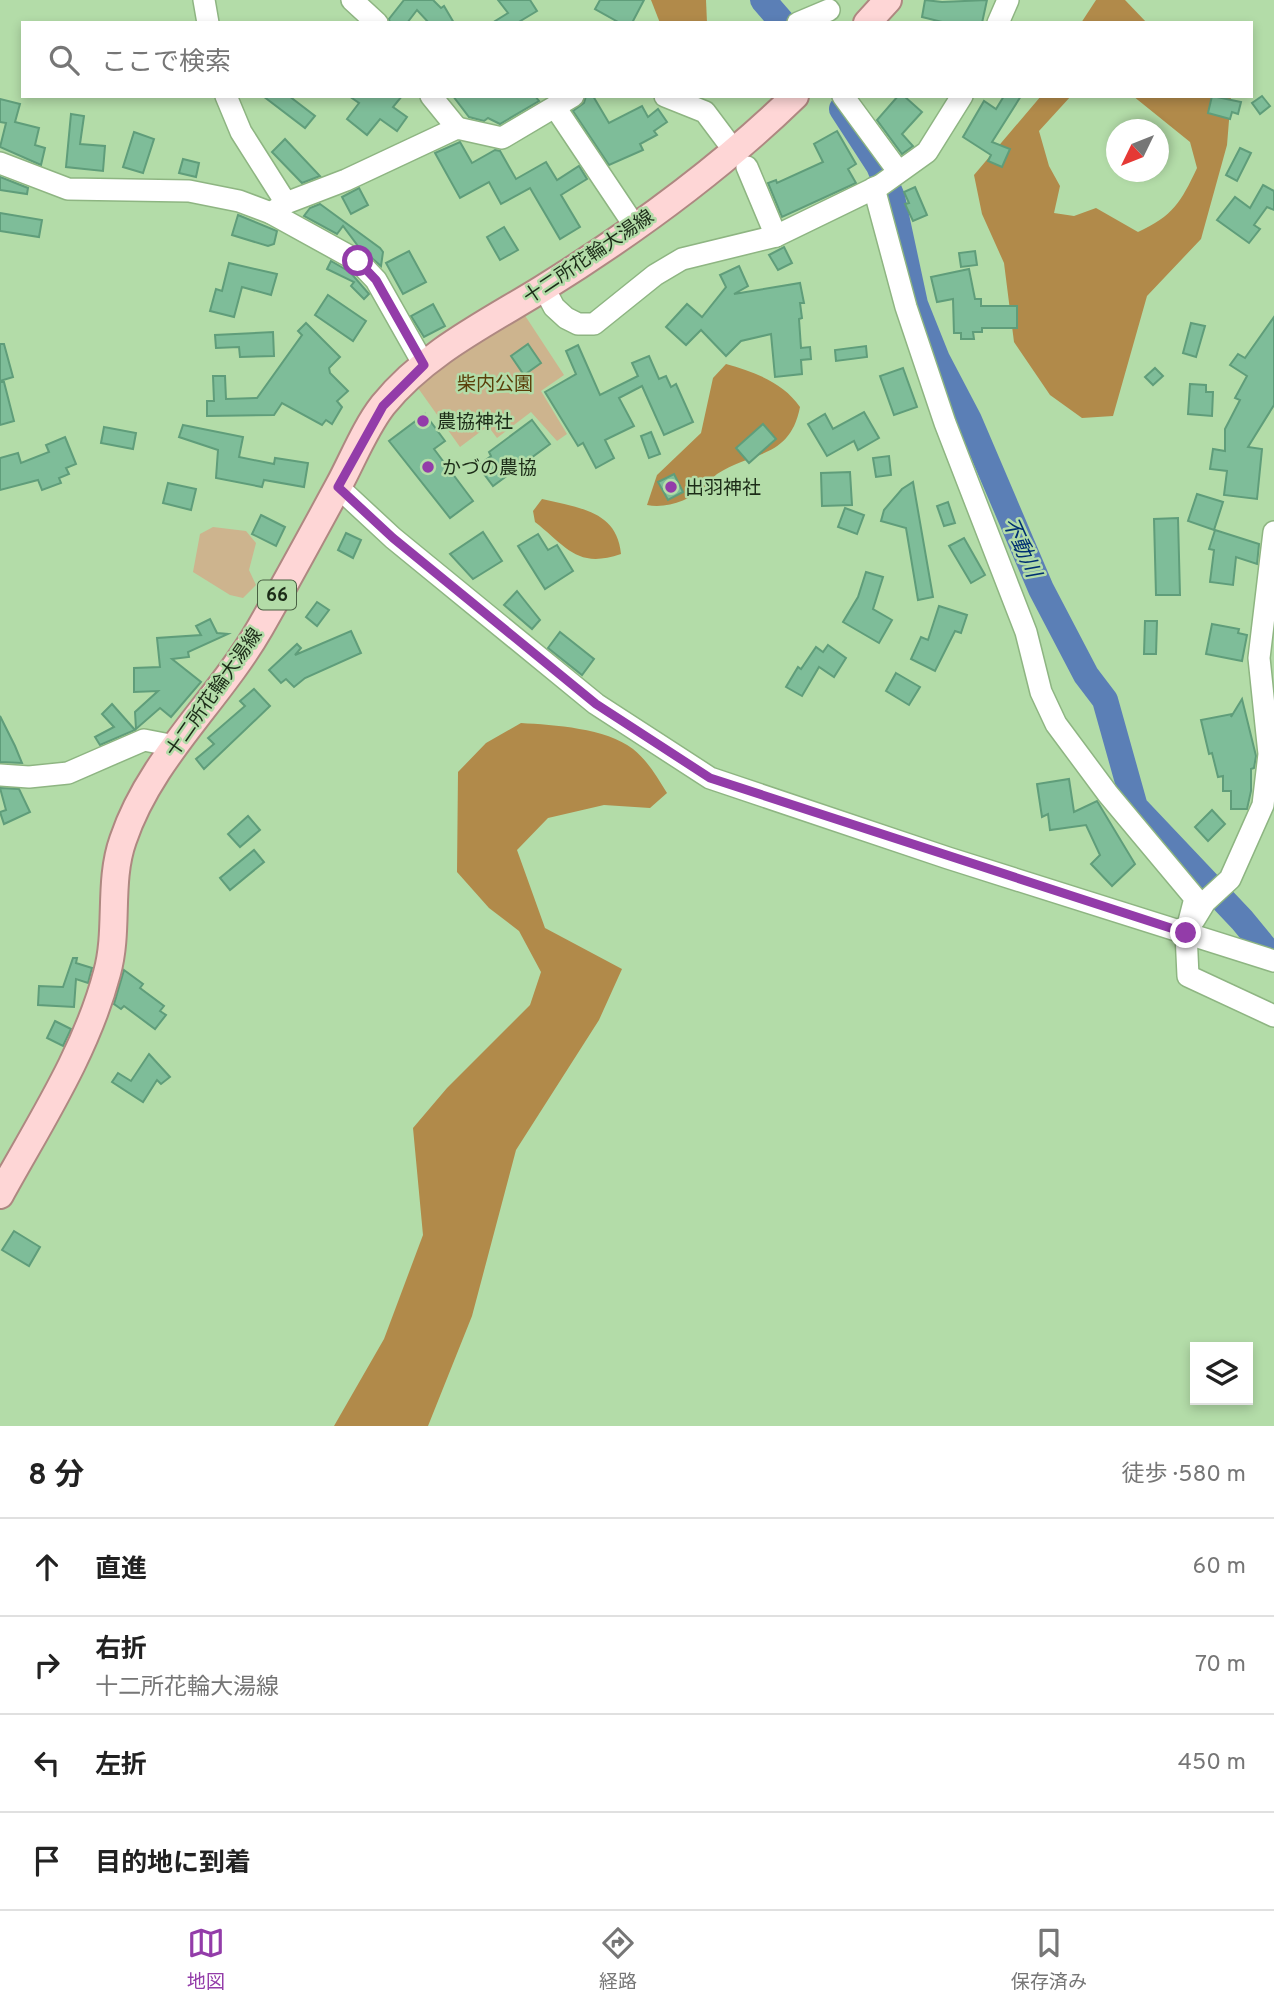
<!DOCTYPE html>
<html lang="ja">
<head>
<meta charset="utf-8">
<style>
  body { margin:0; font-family:Overpass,"Noto Sans JP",sans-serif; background:#f6f6f6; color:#222 }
  .controls { position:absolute; right:21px; bottom:21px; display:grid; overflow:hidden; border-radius:0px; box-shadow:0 4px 10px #0003 }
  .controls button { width:63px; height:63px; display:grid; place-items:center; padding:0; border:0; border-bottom:2px solid #e0e0e0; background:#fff; color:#222; font:35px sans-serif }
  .compass { position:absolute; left:1106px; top:119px; width:63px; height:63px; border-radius:50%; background:#fff; box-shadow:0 4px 10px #0003; rotate:227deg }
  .stop { position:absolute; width:21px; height:21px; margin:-16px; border:5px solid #933ca9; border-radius:50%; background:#fff }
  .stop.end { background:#933ca9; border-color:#fff; box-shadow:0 2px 7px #0008 }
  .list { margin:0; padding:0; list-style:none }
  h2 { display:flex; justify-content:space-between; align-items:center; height:91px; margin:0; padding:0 28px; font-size:30px }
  h2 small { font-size:23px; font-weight:400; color:#767676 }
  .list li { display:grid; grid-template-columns:46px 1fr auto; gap:21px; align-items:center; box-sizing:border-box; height:98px; padding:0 28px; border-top:2px solid #e0e0e0 }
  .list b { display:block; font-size:26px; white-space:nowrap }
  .list p { margin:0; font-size:23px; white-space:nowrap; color:#767676 }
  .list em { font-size:23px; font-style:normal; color:#767676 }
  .icon { flex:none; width:38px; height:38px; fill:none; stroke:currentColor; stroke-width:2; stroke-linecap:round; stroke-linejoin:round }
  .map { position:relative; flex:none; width:1274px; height:1426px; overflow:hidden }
  .search { position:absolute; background:#fff; box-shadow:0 4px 10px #0003; left:21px; right:21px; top:21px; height:77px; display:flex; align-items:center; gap:18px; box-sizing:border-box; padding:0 24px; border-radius:0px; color:#767676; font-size:26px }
  .sheet { height:483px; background:#fff }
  nav { display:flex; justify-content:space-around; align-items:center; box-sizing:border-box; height:98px; border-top:2px solid #e0e0e0; background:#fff; font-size:19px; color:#767676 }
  nav a { display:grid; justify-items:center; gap:4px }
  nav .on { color:#933ca9 }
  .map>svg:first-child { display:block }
  .green { fill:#cdb48e }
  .forest { fill:#b18a4a }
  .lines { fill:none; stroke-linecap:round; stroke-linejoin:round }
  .river { stroke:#5b7fb6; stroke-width:26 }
  .building { fill:#7ebd99; stroke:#5f9d7a; stroke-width:2 }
  .minor-casing { stroke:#8eb582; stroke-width:24 }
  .major-casing { stroke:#ae8881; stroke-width:30 }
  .minor { stroke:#fff; stroke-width:21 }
  .major { stroke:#fed6d6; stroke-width:26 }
  .route { stroke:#933ca9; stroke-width:9 }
  .poi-dot { fill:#933ca9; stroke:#b3dca8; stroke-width:2.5 }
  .labels { text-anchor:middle; stroke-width:5; stroke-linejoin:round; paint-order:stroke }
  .shield { fill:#b3dca8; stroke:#496143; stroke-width:2 }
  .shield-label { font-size:18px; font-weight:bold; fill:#1c2c18 }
  .street-label { font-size:19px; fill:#1c2c18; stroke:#b3dca8 }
  .park-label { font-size:19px; fill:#5a3f0a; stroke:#b3dca8 }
  .poi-label { font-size:19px; fill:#1c2c18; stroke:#b3dca8; text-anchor:start }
  .water-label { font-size:21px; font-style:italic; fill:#003072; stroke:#b3dca8 }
</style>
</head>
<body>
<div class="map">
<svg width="1274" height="1426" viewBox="0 0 1274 1426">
  <rect width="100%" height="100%" fill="#b3dca8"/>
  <!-- green -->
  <g class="green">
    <polygon points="524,314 564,375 541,391 567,434 557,441 531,412 497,438 488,426 460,447 418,388 462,351"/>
    <polygon points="213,527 246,531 256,543 249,570 256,585 243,598 230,595 193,572 200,534"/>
  </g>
  <!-- forest -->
  <g class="forest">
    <polygon points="651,0 706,0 707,23 660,23"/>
    <polygon points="1096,0 1125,0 1147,23 1081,23"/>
    <path d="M1041,96H1071L1039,131L1049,166L1060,186L1054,213L1074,216L1096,208L1138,232C1173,216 1181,202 1197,168L1190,142L1133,96H1231L1227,145L1201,239L1147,296L1113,416L1082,418L1050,395L1014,342L1004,263L982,214L974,175Z"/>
    <path d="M726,364C754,372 783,382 800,407C790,459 752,451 717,474C713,477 710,482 706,486C690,500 667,509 647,505L657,475L701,433L713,378Z"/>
    <path d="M542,499C578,508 617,510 621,554C577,569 567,547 535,522L533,511Z"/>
    <path d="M521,723C554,725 606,728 633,749C648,761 657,777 667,793L650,808L604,805L548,818L517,850L545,928L622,969L599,1020L516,1150L472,1316L428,1426H334L384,1339L423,1235L413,1128L447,1088L530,1005L541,972L519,931L489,908L457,872L458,772L486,743Z"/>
  </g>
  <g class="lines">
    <!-- river -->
    <g class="river">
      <polyline points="763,0 783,23"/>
      <polyline points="842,109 879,166 892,197 915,304 937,359 969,420 1041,589 1086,675 1105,700 1135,807 1242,920 1274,959"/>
    </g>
  </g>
  <!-- building -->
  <g class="building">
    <polygon points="404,0 433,0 441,8 444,6 454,23 429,23 417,10 407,23 390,23 389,19"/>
    <polygon points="498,0 530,0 537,11 517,23 492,23 508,13"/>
    <polygon points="600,0 644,0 632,23 620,23 595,9"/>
    <polygon points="925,0 942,2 987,0 982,23 946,23 922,17"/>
    <polygon points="263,96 289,96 315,116 305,128"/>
    <polygon points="349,96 402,96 393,107 407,117 397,131 380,119 367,135 347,119 359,103"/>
    <polygon points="453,96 535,96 539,101 500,124 488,118 484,121 469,117"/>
    <polygon points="586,96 593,96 609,123 642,106 648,117 658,109 667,122 654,131 657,135 640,144 643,150 609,165 573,111 584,103"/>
    <polygon points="898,96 904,96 922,112 902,134 913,146 902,154 877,120"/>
    <polygon points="1004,96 1021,96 992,142 1010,149 1002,167 988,161 991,155 963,137 984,101 996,109"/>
    <polygon points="1212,96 1241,102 1238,114 1232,112 1230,119 1208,113"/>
    <polygon points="1262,96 1270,106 1260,114 1252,103"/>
    <polygon points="0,99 20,104 15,122 39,128 35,145 45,148 41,165 0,147 6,123 0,122"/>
    <polygon points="71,114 84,116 80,144 105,146 103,171 66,167"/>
    <polygon points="837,131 856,164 848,169 856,183 782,217 768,183 776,180 777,183 823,162 814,144"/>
    <polygon points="134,132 154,139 143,173 123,167"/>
    <polygon points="285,139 320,176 302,183 272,152"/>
    <polygon points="460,142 472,163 495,150 500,151 516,179 546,162 557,180 579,166 587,179 561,195 580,227 560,239 530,188 501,204 489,182 460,198 435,153"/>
    <polygon points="1240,148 1251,153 1237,181 1226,175"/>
    <polygon points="183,159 199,163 196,177 179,173"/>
    <polygon points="0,177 28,188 27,194 0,190"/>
    <polygon points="1263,185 1274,191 1274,210 1267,207 1254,225 1260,229 1249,243 1217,220 1235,197 1250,208"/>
    <polygon points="915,187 927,215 913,221 905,204 909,203 904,192"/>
    <polygon points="359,188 368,205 351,214 342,197"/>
    <polygon points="320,204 380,248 383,252 381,266 358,246 343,226 337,234 304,216 310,208"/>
    <polygon points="0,213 42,220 39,237 0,231"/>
    <polygon points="238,215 277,231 274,244 268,246 232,235"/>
    <polygon points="504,227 518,250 500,260 487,237"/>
    <polygon points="784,247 792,263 778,270 769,255"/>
    <polygon points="409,251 426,282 403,294 386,263"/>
    <polygon points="975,251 977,265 961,267 959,253"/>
    <polygon points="331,261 350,272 369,294 364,299 351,286 354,282 327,269"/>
    <polygon points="229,263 277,274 271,295 242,287 234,317 210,311 216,289 222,291"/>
    <polygon points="739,266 748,286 734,294 800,283 804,303 800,303 802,318 799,319 801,348 810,347 811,359 801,360 802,374 775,377 771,334 741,341 726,356 701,330 686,345 666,327 687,304 702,317 726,287 720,275"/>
    <polygon points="969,269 975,299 981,299 981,306 1017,306 1017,328 982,328 982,332 973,332 974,339 961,339 961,333 954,333 953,299 937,302 931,277"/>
    <polygon points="328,295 366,321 353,341 315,315"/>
    <polygon points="433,304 445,326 424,337 411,316"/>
    <polygon points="1274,317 1274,405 1248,447 1262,449 1257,499 1224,495 1227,471 1210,469 1213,449 1225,451 1225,429 1240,400 1235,398 1247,376 1230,365 1238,354 1245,358"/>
    <polygon points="306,323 340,357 329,368 330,373 348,391 337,401 342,407 332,424 326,420 322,425 282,403 274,415 207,416 207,401 214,401 213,376 225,376 226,399 257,398 302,335 298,331"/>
    <polygon points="1191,323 1205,326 1196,357 1183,353"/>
    <polygon points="273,332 274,356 240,357 239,347 216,348 215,335"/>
    <polygon points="0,344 4,344 13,377 0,381"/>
    <polygon points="528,344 541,363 524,375 511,356"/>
    <polygon points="578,345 600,395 638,376 632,363 649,356 659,379 666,376 671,387 676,384 693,422 664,435 642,386 619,398 634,426 605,440 614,458 596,468 583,443 578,446 545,392 576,374 566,351"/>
    <polygon points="866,346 867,357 836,361 835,350"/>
    <polygon points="903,368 917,407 894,415 880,376"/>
    <polygon points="1155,368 1163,376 1153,385 1145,377"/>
    <polygon points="0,382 4,382 14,421 0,425"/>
    <polygon points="1190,384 1206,385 1206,392 1213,392 1212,416 1188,414"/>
    <polygon points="864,412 879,438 858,450 854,441 827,456 808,424 825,414 833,429"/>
    <polygon points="425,414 445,441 434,449 473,501 450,518 389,441"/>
    <polygon points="532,420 550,444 493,486 478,466 491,456 489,452"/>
    <polygon points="763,424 776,439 749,463 736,448"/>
    <polygon points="183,425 243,437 239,457 274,464 275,458 308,463 304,487 264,480 262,487 216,478 218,450 179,437"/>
    <polygon points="104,427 136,433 133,449 101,443"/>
    <polygon points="651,432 660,454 649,458 641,436"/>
    <polygon points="65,437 76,464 66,468 69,474 59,478 61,483 42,490 38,480 0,490 0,458 18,453 21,463 49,452 46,445"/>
    <polygon points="889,456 891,475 876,477 873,458"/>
    <polygon points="850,472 852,505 822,506 821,473"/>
    <polygon points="674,474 683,492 668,500 658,482"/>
    <polygon points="913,482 933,597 918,600 906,528 881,521 884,510 902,489"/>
    <polygon points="168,483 196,489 191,510 163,503"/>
    <polygon points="1197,494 1223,502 1214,530 1188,521"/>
    <polygon points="948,502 955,523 944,526 937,506"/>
    <polygon points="845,508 864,515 857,534 838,527"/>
    <polygon points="261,515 285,527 276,546 252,534"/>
    <polygon points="1178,518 1180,595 1156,595 1154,519"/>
    <polygon points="1215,530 1259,544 1257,564 1236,557 1233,585 1210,582 1214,550 1209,549"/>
    <polygon points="483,532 502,561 473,579 450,554"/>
    <polygon points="346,533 361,540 353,558 338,550"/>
    <polygon points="538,534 548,550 557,545 573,571 545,589 518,546"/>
    <polygon points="964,538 985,575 971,583 949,546"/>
    <polygon points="866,572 883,577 873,609 892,620 879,643 843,622 858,597"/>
    <polygon points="517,591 540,620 532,629 504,605"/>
    <polygon points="317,602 329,610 317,626 306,617"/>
    <polygon points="939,606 967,615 961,633 955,631 935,671 911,659 921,637 928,640"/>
    <polygon points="210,619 217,633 228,634 188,652 189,657 172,659 201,682 171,717 160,708 136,729 135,712 158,691 134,692 134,668 160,667 157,638 201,635 196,626"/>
    <polygon points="1145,621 1157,621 1156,654 1144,654"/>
    <polygon points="1212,624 1239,629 1238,633 1247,635 1242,661 1206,654"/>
    <polygon points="351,631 361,653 305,678 294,687 286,679 281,683 269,670 297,644 301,648 295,655"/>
    <polygon points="560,632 594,659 582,675 548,648"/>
    <polygon points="828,645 846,658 834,677 819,667 802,696 786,687 798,667 801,669 816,647 823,652"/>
    <polygon points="896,673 920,687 909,705 886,691"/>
    <polygon points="254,689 270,706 204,769 196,759 214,744 208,738 245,706 240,701"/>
    <polygon points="1242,699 1256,756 1254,768 1251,769 1251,791 1247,809 1231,809 1231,791 1223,791 1223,776 1218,777 1212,753 1209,754 1201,720 1232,714 1231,717"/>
    <polygon points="112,704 135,730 100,745 95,737 114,727 102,714"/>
    <polygon points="0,716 15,746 22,763 0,762"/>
    <polygon points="1069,779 1074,812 1097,801 1135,864 1112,886 1091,864 1100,855 1086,825 1050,830 1048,814 1042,817 1037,784"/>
    <polygon points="0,788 19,789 30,812 4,824 0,812 6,810"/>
    <polygon points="1212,810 1225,824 1208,841 1195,827"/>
    <polygon points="248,816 260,830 240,847 228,834"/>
    <polygon points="254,850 264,862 230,890 220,878"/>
    <polygon points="73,958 77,958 76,963 92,968 88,983 76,979 74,1007 38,1005 39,986 63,987"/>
    <polygon points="124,970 143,984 140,988 164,1006 160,1011 166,1015 155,1029 124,1006 121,1009 114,1004"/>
    <polygon points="55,1021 71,1029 63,1046 47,1038"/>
    <polygon points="149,1054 170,1077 161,1084 157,1080 143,1102 112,1082 118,1073 131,1081"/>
    <polygon points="14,1231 40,1247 29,1266 2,1250"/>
  </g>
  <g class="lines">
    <!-- minor casing -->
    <g class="minor-casing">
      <g id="minor">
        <polyline points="204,0 208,23"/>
        <polyline points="352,0 377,23"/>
        <polyline points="798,23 829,10"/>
        <polyline points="998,23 1008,0"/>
        <polyline points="226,96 241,132 286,203"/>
        <polyline points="431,96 457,128"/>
        <polyline points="665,96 705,112 726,140"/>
        <polyline points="843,96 898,171"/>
        <polyline points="555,107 634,225"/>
        <polyline points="0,163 68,189 189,191 239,201 271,213 358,261 376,280 424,365"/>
        <polyline points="747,167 776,236"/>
        <polyline points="874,188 906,307 945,423 1026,632 1041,692 1056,724 1108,794 1195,898 1186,933 1188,976 1274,1016"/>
        <polyline points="271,213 286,203 346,180 457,128 502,138 573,96"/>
        <polyline points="544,288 554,307 566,318 578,324 594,324 655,275 682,259 776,236 881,185 927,152 962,96"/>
        <polyline points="338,487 393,538 596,704 710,778 948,858 1274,961"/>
        <polyline points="0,775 29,777 68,773 144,740 175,746"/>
        <polyline points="1194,920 1205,902 1230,879 1263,805 1269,754 1259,658 1274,532"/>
      </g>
    </g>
    <!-- major casing -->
    <g class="major-casing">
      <g id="major">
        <polyline points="867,23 888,0"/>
        <path d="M0,1195C39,1124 86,1053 107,973C119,930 108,882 123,840C150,759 218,701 260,628C287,581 313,533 339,485C353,459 365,428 383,405C425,353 487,323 542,289C632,233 719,170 795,96"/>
      </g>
    </g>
    <!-- minor -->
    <use href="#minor" class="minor"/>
    <!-- major -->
    <use href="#major" class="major"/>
  </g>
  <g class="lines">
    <!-- route -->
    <polyline class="route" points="358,261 376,280 424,365 383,406 338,487 393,538 596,704 710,778 1186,933"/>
  </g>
  <!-- markers -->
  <g class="poi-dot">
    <circle cx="423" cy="421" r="7"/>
    <circle cx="428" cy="467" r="7"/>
    <circle cx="671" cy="487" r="7"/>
  </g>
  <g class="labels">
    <!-- shield labels -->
    <rect class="shield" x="258" y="580.5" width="38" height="29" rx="5"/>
    <g class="shield-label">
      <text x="277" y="601">66</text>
    </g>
    <!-- street labels -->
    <g class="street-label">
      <text transform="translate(588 256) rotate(-34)" y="7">十二所花輪大湯線</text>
      <text transform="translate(213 692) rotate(-55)" y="7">十二所花輪大湯線</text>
    </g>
    <!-- park labels -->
    <g class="park-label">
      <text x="495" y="390">柴内公園</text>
    </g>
    <!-- poi labels -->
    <g class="poi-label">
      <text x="437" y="428">農協神社</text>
      <text x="442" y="474">かづの農協</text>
      <text x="685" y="494">出羽神社</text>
    </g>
    <!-- water labels -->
    <g class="water-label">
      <text transform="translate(1022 547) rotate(66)" y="7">不動川</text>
    </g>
  </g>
</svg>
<div class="controls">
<button><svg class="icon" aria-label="layers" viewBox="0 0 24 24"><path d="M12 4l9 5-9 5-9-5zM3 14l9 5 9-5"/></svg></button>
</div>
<svg class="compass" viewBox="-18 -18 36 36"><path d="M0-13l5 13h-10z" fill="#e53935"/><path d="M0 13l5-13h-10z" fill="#767676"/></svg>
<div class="stop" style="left:358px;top:261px"></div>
<div class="stop end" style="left:1186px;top:933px"></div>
<div class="search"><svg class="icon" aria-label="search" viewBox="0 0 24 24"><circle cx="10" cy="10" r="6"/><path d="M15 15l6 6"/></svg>ここで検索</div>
</div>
<section class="sheet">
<h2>8 分<small>徒歩 · 580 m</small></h2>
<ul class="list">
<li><svg class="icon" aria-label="ahead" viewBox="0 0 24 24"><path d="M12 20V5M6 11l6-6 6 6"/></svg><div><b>直進</b></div><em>60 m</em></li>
<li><svg class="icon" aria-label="right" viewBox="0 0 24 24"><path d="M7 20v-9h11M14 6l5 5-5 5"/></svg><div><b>右折</b><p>十二所花輪大湯線</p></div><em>70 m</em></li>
<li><svg class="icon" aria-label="left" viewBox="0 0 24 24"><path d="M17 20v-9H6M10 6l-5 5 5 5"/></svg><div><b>左折</b></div><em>450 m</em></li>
<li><svg class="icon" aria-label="arrive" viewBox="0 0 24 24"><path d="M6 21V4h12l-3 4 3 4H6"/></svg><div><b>目的地に到着</b></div></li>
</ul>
</section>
<nav>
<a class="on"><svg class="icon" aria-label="map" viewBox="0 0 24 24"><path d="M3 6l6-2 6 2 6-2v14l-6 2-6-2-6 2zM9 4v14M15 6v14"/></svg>地図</a>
<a><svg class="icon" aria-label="directions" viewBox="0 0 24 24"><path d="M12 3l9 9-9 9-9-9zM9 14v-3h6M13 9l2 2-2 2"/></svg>経路</a>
<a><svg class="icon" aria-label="saved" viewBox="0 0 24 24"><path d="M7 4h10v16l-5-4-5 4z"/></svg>保存済み</a>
</nav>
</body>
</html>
